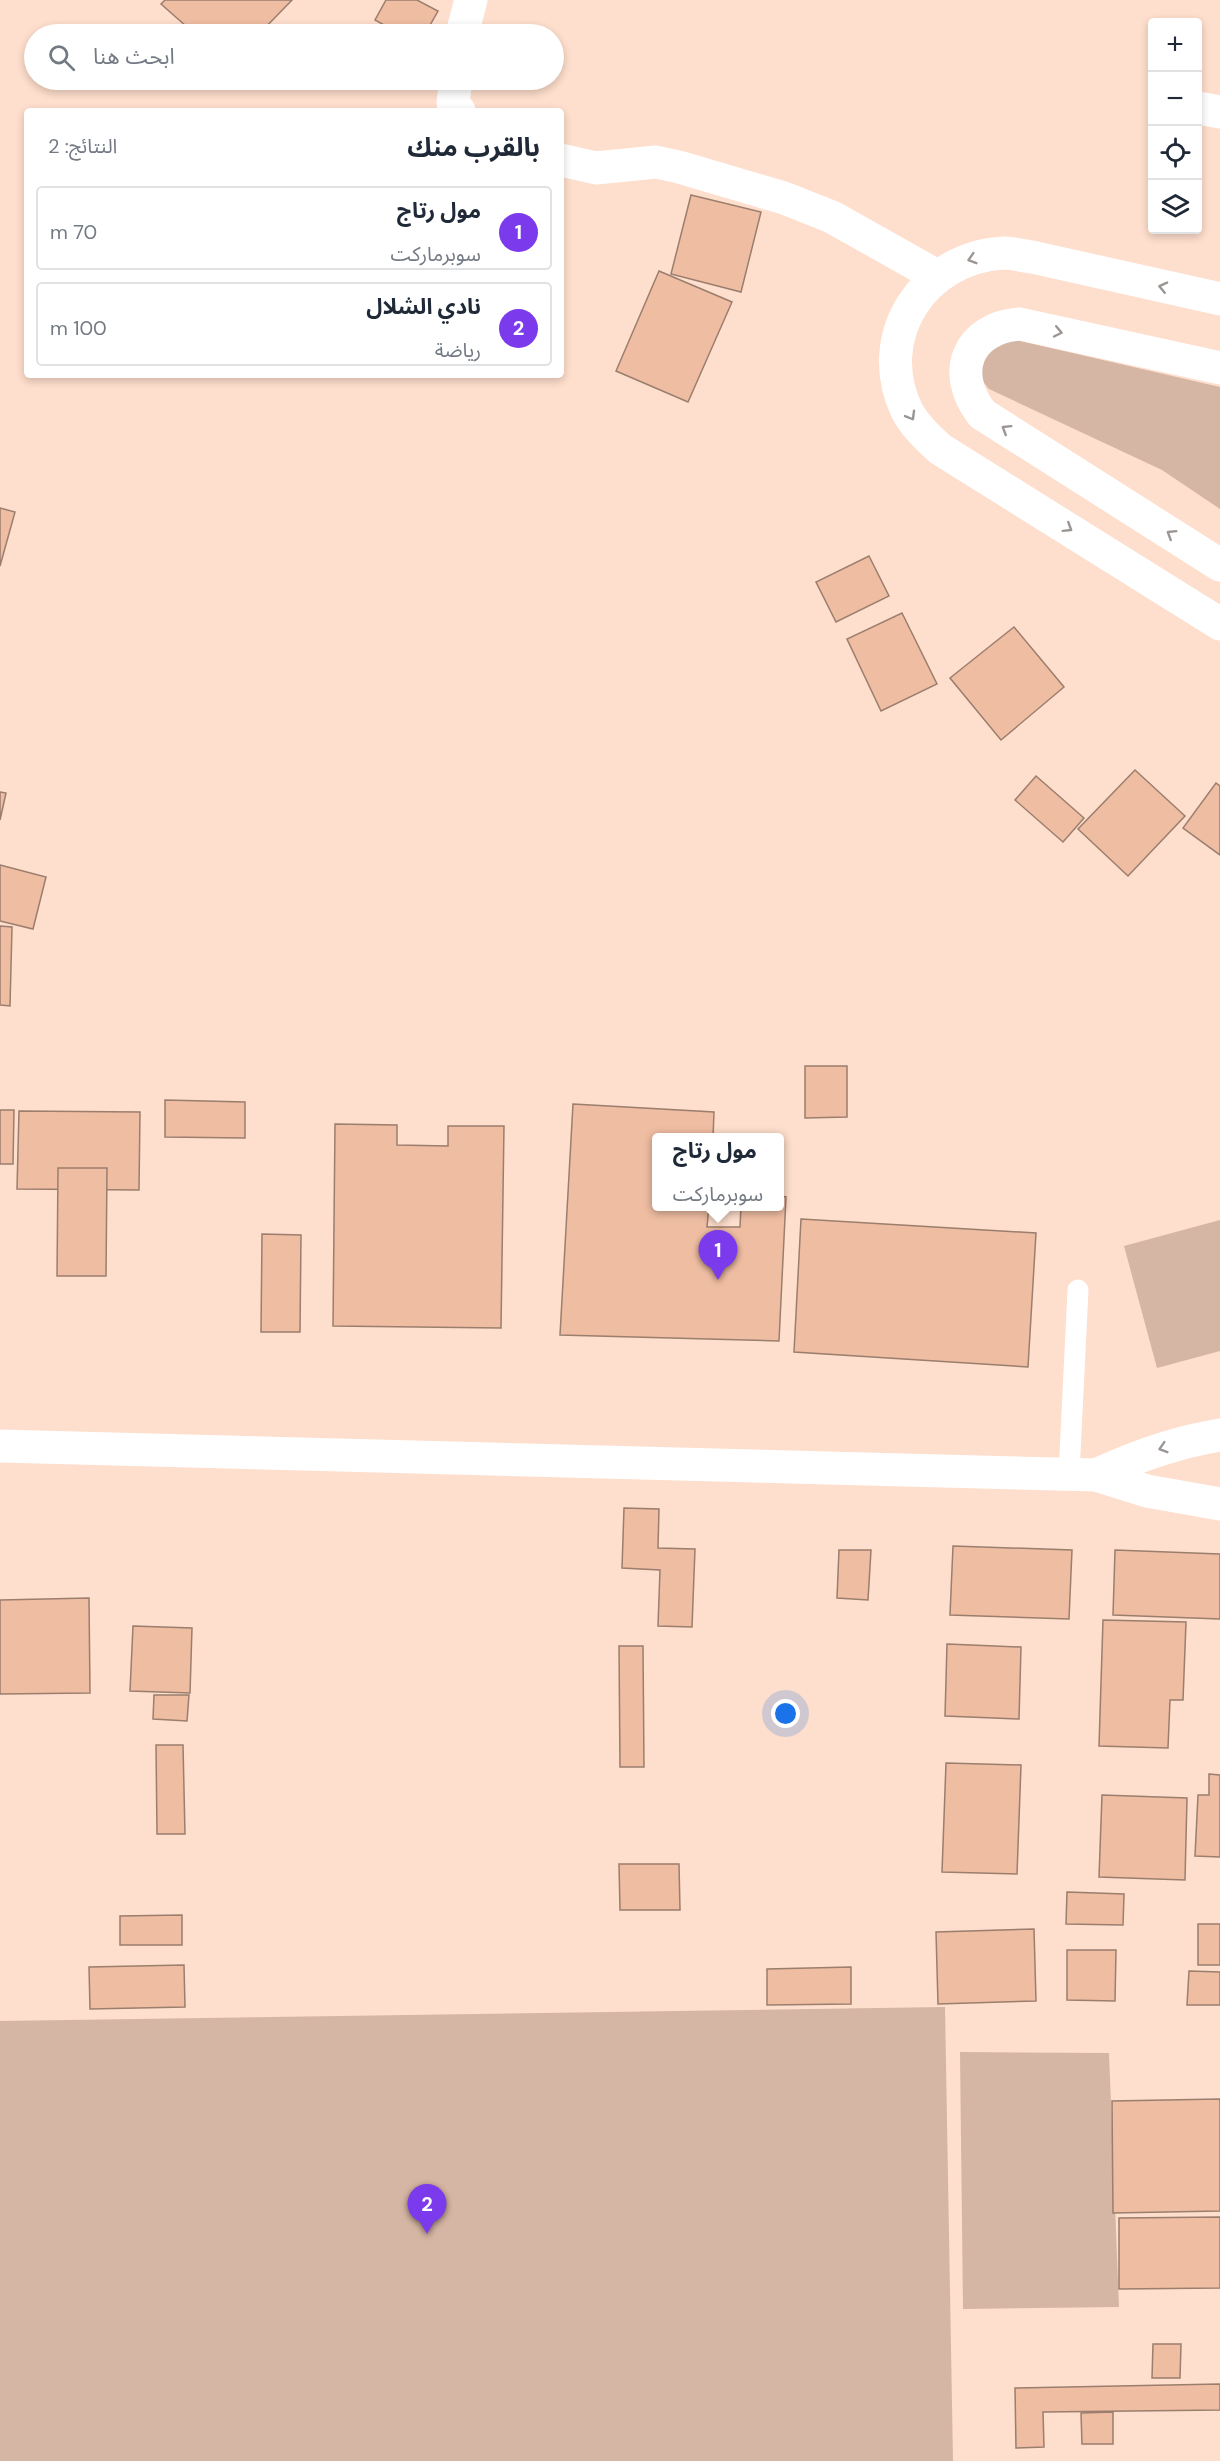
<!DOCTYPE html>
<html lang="ar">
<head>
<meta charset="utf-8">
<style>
  body { margin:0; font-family:"DM Sans","Noto Sans Arabic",sans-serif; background:#f2f2f3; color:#1f2937; direction:rtl }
  .controls { position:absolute; right:18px; top:18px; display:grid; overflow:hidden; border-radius:6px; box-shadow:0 3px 9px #0003 }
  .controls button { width:54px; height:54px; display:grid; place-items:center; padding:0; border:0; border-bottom:2px solid #e0e1e3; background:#fff; color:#1f2937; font:30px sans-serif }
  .you { position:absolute; left:786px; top:1714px; width:21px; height:21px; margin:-15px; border:4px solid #fff; border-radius:50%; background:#1a73e8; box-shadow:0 0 0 9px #1a73e833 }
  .badge { display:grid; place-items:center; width:39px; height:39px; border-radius:50%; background:#7c3aed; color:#fff; font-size:20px; font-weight:700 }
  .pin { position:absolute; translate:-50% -50px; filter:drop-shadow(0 2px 3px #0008) }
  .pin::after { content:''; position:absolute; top:32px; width:21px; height:18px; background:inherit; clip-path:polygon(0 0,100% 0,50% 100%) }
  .popup { position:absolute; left:652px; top:1133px; width:132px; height:78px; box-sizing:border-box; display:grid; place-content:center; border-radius:6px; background:#fff; filter:drop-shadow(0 2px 4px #0005); font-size:20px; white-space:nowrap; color:#747a83 }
  .popup b { font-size:22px; color:#1f2937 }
  .popup::after { content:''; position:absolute; left:50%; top:100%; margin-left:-12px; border:12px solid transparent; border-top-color:#fff }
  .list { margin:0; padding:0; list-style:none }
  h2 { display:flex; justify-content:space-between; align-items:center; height:78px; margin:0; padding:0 24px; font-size:26px }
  h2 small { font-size:20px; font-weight:400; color:#747a83 }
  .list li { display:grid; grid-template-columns:39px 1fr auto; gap:18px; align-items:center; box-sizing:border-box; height:84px; margin:0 12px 12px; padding:0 12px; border:2px solid #e0e1e3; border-radius:6px }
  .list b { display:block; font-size:22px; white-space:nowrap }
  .list p { margin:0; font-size:20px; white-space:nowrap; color:#747a83 }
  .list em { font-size:20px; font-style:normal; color:#747a83 }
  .icon { flex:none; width:33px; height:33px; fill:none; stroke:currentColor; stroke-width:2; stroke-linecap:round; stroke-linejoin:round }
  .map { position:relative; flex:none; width:1220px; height:2461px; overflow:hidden; direction:ltr }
  .search { position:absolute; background:#fff; box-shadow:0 3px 9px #0003; left:24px; top:24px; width:540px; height:66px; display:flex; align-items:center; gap:15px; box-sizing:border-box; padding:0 21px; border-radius:33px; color:#747a83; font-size:22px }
  .panel { position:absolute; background:#fff; box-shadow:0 3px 9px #0003; left:24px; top:108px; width:540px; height:270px; border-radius:6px; direction:rtl }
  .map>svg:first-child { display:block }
  .green { fill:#d5b5a3 }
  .building { fill:#efbda2; stroke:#9b7e6e; stroke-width:1.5 }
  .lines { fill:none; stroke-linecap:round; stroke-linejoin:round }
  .service { stroke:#fff; stroke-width:21 }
  .minor { stroke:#fff; stroke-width:33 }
  .secondary { stroke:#fff; stroke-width:33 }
  .oneway { stroke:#9b9693 }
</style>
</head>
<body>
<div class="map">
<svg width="1220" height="2461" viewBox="0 0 1220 2461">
  <rect width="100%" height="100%" fill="#fedecc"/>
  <!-- green -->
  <g class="green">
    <polygon points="1016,340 1220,387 1220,509 1162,470 989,389 976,373 991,341"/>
    <polygon points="1220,1220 1220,1351 1157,1368 1124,1246"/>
    <polygon points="945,2007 953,2461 0,2461 0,2021"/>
    <polygon points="960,2052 1109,2053 1119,2307 963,2309"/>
  </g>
  <!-- building -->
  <g class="building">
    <polygon points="165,0 292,0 259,34 195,34 161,4"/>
    <polygon points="386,0 417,0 438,11 425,34 400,34 375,20"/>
    <polygon points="691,195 761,212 741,292 671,274"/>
    <polygon points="659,271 732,302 688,402 616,371"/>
    <polygon points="0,508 15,512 0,566"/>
    <polygon points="869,556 889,596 836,622 816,582"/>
    <polygon points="902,613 937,684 881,711 847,639"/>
    <polygon points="1014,627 1064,687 1001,740 950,678"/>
    <polygon points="1135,770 1185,816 1128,876 1078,829"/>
    <polygon points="1036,776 1084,818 1063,842 1015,800"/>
    <polygon points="1216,783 1220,786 1220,855 1183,828"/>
    <polygon points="0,792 6,793 0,820"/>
    <polygon points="0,865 46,877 33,929 0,921"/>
    <polygon points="0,926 12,927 10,1006 0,1005"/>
    <polygon points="805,1066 847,1066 847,1117 805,1118"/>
    <polygon points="165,1100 245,1102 245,1138 165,1137"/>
    <polygon points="573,1104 714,1112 713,1138 656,1138 656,1206 709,1206 707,1227 740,1227 741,1206 780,1206 780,1196 786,1197 779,1341 560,1335"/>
    <polygon points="0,1110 14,1110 13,1164 0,1164"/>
    <polygon points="19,1111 140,1112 139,1190 17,1189"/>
    <polygon points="335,1124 397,1125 397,1145 448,1146 448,1126 504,1126 501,1328 333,1326"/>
    <polygon points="58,1168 107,1168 106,1276 57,1276"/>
    <polygon points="801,1219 1036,1233 1028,1367 794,1352"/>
    <polygon points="262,1234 301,1235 300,1332 261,1332"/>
    <polygon points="624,1508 659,1509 658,1548 695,1549 692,1627 658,1626 660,1570 622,1568"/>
    <polygon points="953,1546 1072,1550 1069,1619 950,1615"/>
    <polygon points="839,1550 871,1550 868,1600 837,1598"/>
    <polygon points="1115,1550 1220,1554 1220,1619 1113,1615"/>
    <polygon points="89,1598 90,1693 0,1694 0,1600"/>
    <polygon points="1103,1620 1186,1622 1183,1700 1170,1700 1168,1748 1099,1746"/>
    <polygon points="133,1626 192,1628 190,1693 130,1691"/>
    <polygon points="947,1644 1021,1647 1019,1719 945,1716"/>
    <polygon points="619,1646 643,1646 644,1767 620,1767"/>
    <polygon points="154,1695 189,1695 187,1721 153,1719"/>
    <polygon points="156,1745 183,1745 185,1834 157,1834"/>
    <polygon points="946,1763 1021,1765 1017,1874 942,1872"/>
    <polygon points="1209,1774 1220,1775 1220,1857 1195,1856 1198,1795 1209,1795"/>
    <polygon points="1102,1795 1187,1798 1185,1880 1099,1877"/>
    <polygon points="619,1864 679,1864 680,1910 620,1910"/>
    <polygon points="1067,1892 1124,1894 1123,1925 1066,1924"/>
    <polygon points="182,1915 182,1945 120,1945 120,1916"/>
    <rect x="1198" y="1924" width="22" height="41"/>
    <polygon points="1034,1929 1036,2001 938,2004 936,1932"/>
    <polygon points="1067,1950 1116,1950 1115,2001 1067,2000"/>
    <polygon points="184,1965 185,2007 90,2009 89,1967"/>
    <polygon points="851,1967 851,2004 767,2005 767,1969"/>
    <polygon points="1189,1971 1220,1972 1220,2005 1187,2005"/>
    <polygon points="1220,2099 1220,2211 1113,2213 1112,2101"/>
    <polygon points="1220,2217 1220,2288 1119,2289 1119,2218"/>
    <polygon points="1153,2344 1181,2344 1180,2378 1152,2378"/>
    <polygon points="1220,2384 1220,2410 1043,2412 1044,2447 1016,2448 1015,2388"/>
    <polygon points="1113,2412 1113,2444 1082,2444 1081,2413"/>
  </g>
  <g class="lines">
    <!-- service -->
    <polyline class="service" points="1069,1474 1078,1290"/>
    <!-- minor -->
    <g class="minor">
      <polyline points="462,34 471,0"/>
      <polyline points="456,80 453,102 459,111"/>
      <polyline points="1198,108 1220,112"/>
      <polyline points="561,160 596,168 656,162 679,167 784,198 832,217 937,276"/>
    </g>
    <!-- secondary -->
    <g class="secondary">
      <path d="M1220,299L1032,257C1023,256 1013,253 1004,253C924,257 871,336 907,411C915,426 927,437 940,449L1220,624"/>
      <path d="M1220,368L1020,324C967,328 950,373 982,414L1220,565"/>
      <polyline points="0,1446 1096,1475 1147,1491 1220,1504"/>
      <path d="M1096,1475C1137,1456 1176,1442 1220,1435"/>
    </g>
  </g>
  <!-- one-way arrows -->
  <defs><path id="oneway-chevron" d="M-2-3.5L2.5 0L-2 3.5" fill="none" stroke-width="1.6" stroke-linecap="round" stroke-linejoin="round" transform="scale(1.5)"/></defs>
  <g class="oneway">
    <use href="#oneway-chevron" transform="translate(972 259) rotate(163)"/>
    <use href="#oneway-chevron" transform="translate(1163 287) rotate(-167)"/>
    <use href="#oneway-chevron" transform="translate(1058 332) rotate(12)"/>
    <use href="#oneway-chevron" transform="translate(911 416) rotate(60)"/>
    <use href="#oneway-chevron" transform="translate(1006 429) rotate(-148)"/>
    <use href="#oneway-chevron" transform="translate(1068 528) rotate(32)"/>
    <use href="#oneway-chevron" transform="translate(1171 534) rotate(-148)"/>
    <use href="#oneway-chevron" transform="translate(1163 1448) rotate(163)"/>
  </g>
</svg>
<div class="controls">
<button>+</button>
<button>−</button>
<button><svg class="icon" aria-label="locate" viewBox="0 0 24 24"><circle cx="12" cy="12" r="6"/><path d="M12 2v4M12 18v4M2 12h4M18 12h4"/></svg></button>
<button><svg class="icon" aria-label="layers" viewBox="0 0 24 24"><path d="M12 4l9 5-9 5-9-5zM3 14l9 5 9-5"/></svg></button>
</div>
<div class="you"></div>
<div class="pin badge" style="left:718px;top:1280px">1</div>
<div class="popup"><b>مول رتاج</b>سوبرماركت</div>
<div class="pin badge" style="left:427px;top:2234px">2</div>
<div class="search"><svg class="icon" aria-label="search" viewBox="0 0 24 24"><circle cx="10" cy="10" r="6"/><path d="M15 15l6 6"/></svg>ابحث هنا</div>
<section class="panel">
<h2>بالقرب منك<small>النتائج: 2</small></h2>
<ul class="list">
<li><span class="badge">1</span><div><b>مول رتاج</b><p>سوبرماركت</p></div><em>70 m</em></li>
<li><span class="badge">2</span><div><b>نادي الشلال</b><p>رياضة</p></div><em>100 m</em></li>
</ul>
</section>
</div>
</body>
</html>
